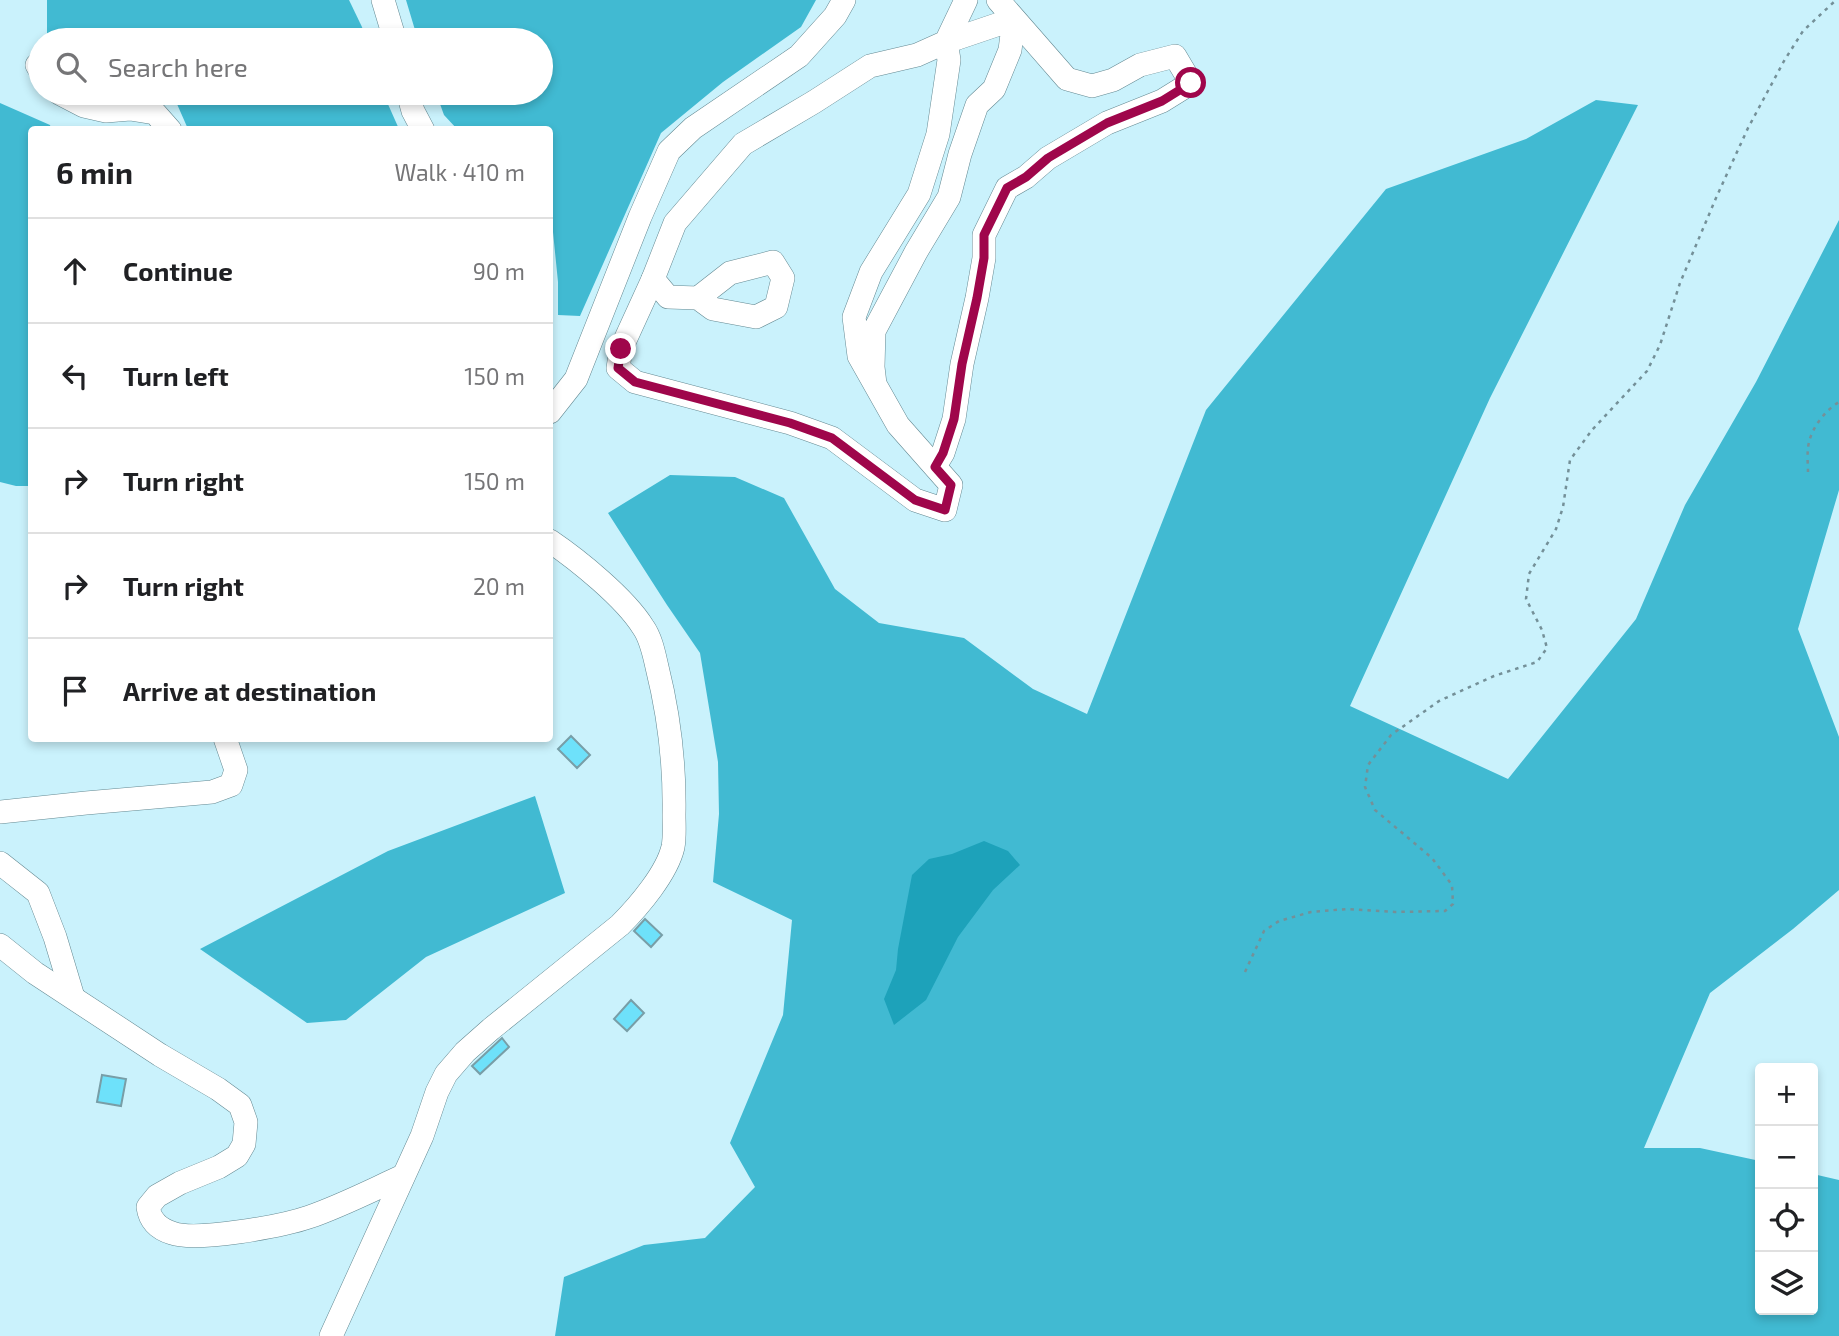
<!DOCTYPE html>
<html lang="en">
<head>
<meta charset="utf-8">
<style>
  body { margin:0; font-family:"Exo 2",sans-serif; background:#f2f2f2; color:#202124 }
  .controls { position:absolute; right:21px; bottom:21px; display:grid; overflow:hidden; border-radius:7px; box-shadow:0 4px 10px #0003 }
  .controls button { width:63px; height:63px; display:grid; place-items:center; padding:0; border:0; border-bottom:2px solid #e0e0e0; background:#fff; color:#202124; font:35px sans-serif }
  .stop { position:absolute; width:21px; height:21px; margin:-16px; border:5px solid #9f064b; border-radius:50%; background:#fff }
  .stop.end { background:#9f064b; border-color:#fff; box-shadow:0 2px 7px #0008 }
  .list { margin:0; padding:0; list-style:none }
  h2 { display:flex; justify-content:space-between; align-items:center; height:91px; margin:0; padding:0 28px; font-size:30px }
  h2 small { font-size:23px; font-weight:400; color:#757577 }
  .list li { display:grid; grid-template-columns:46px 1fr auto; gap:21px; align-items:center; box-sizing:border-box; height:105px; padding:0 28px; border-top:2px solid #e0e0e0 }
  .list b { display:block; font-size:26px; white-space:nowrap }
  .list em { font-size:23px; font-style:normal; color:#757577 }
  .icon { flex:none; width:38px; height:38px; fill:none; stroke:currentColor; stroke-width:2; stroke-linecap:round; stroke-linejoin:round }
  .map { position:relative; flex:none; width:1839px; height:1336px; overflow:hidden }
  .search { position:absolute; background:#fff; box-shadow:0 4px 10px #0003; left:28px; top:28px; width:525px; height:77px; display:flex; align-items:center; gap:18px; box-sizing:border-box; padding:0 24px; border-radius:38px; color:#757577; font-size:26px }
  .panel { position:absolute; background:#fff; box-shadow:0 4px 10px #0003; left:28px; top:126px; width:525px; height:616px; border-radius:7px }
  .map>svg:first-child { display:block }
  .forest { fill:#41bad2 }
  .water { fill:#1da2ba }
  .building { fill:#6ee1fa; stroke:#789ea7; stroke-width:2 }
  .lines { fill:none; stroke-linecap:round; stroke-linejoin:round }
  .minor-casing { stroke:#648992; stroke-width:24 }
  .path { stroke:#749098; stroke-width:2.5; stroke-dasharray:3.5 5; stroke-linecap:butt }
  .minor { stroke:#fff; stroke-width:23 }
  .route { stroke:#9f064b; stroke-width:9 }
</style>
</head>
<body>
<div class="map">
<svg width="1839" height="1336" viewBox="0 0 1839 1336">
  <rect width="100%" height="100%" fill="#caf2fc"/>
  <!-- forest -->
  <g class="forest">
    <polygon points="47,0 349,0 362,27 366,40 52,40 47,33"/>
    <polygon points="406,0 816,0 801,27 723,82 661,133 580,316 558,315 558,282 553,232 550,227 550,130 457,129 444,115 436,93 541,93 541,40 418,40"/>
    <polygon points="166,93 383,93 399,129 188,129 177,104"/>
    <polygon points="1596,100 1638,105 1490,398 1350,706 1508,779 1636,619 1685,505 1756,382 1839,220 1839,490 1798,629 1839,737 1839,890 1793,929 1710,993 1644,1148 1700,1148 1760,1161 1760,1310 1813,1310 1813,1174 1839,1180 1839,1336 555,1336 564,1277 644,1245 705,1238 755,1187 730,1143 783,1015 792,920 713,882 719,814 718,762 700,653 667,605 608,513 670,475 735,477 784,498 835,589 879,623 964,638 1033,689 1087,714 1206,410 1386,189 1526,139"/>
    <polygon points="0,103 50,125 51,129 32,130 31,486 16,486 0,482"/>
    <polygon points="535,796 565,893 426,957 346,1020 307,1023 200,949 388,851"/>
  </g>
  <!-- water -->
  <polygon class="water" points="984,841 1008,851 1020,865 993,890 958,937 926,1000 894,1025 884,999 896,970 898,949 912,875 929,859 952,854"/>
  <!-- building -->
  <g class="building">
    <polygon points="571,736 590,755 577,768 558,749"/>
    <polygon points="645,919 662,935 651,947 634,931"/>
    <polygon points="631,1000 644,1013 627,1031 614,1019"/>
    <polygon points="502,1038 509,1047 480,1074 472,1066"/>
    <polygon points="102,1075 126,1079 121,1106 97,1102"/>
  </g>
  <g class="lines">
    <!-- minor casing -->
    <g class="minor-casing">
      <g id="minor">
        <polyline points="383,0 395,40"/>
        <polyline points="37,65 40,70"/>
        <polyline points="59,93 84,106 106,111 130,109 155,113 170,130"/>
        <polyline points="408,93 413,111 423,130"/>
        <polyline points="653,279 621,349 618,368 635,382 790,423 832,438 915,500 945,510 951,485 898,425 859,356 854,317 871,272 919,194 938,134 949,60 946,42 1014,19 1010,50 994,89 977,105 960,154 949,197 916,252 874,331 873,367 875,384"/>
        <polyline points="698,298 730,273 773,262 783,278 776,307 756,317 713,309 698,298 668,297 653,279 675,223 743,144 814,102 870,66 917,55 946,42 966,0"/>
        <polyline points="550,412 576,379 640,217 669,151 693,128 799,56 835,16 844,0"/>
        <polyline points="935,466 943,453 954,419 962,364 977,298 984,258 984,235 1007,188 1026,177 1048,158 1107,123 1162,101 1191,83 1175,56 1140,65 1113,80 1092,86 1067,79 998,0"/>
        <polyline points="0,812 86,803 212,792 231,785 236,770 225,738"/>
        <polyline points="0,863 38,893 55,937 73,997"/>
        <path d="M0,945L35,973L160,1055L218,1089L240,1105L246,1122L244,1144L237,1156L219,1167L180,1183L157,1196L148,1207C150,1221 159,1229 172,1233C196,1242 283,1226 309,1217C341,1206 372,1190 403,1176"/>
        <path d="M331,1336L422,1136L437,1092L446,1074L465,1052L491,1029L620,925C639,906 667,873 673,847C675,837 674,825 674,815C675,765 669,715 657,667C654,654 651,638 643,627C625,598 578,560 550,541"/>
      </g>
    </g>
    <!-- path -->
    <g class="path">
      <path d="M1808,472C1808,465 1807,456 1808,449C1809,431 1824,411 1839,402"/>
      <polyline points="1245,972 1264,931 1279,921 1311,912 1347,909 1395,912 1445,911 1453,904 1452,885 1432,858 1375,810 1365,787 1368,765 1391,735 1439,701 1494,676 1537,662 1547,648 1542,630 1526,599 1529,574 1556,529 1563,507 1570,460 1592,430 1647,371 1660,345 1680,283 1716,198 1748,128 1784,61 1803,31 1836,0"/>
    </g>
    <!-- minor -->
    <use href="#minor" class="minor"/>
  </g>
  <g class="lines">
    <!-- route -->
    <polyline class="route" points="621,349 618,368 635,382 790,423 832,438 915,500 945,510 951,485 935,467 943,453 954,419 962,364 977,298 984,258 984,235 1007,188 1026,177 1048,158 1107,123 1162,101 1191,83"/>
  </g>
</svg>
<div class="controls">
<button>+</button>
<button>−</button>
<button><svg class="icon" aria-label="locate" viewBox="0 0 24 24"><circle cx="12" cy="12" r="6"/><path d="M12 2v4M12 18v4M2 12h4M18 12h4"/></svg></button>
<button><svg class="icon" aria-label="layers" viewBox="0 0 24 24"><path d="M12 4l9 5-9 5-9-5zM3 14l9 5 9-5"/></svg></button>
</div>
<div class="stop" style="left:1191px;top:83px"></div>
<div class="stop end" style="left:621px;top:349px"></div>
<div class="search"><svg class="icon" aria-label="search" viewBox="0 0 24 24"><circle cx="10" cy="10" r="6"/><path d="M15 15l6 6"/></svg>Search here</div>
<section class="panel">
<h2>6 min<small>Walk · 410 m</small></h2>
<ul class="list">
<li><svg class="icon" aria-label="ahead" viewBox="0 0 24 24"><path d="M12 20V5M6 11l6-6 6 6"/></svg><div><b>Continue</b></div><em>90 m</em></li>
<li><svg class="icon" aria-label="left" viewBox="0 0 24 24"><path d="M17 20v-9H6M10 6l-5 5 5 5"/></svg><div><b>Turn left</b></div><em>150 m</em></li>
<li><svg class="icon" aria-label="right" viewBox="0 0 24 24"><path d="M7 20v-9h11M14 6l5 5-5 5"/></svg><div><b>Turn right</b></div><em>150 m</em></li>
<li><svg class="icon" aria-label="right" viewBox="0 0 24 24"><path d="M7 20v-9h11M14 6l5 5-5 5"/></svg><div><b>Turn right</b></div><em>20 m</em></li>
<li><svg class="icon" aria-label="arrive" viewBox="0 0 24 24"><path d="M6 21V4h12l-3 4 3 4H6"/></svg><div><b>Arrive at destination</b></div></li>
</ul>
</section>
</div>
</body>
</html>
